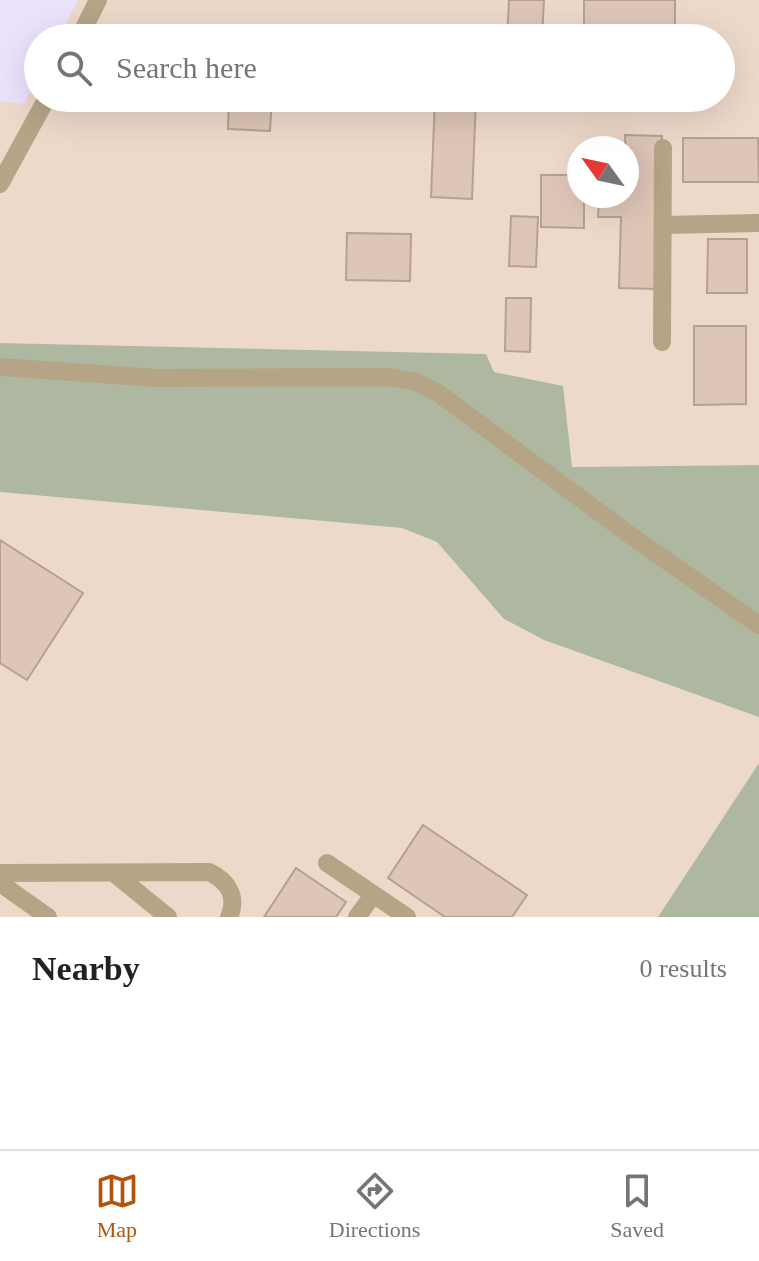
<!DOCTYPE html>
<html lang="en">
<head>
<meta charset="utf-8">
<style>
  body { margin:0; font-family:"Times New Roman",serif; background:#f6f6f6; color:#202124 }
  .compass { position:absolute; left:567px; top:136px; width:72px; height:72px; border-radius:50%; background:#fff; box-shadow:0 8px 32px #0002; rotate:303deg }
  .list { margin:0; padding:0; list-style:none }
  h2 { display:flex; justify-content:space-between; align-items:center; height:104px; margin:0; padding:0 32px; font-size:34px }
  h2 small { font-size:26px; font-weight:400; color:#757577 }
  .icon { flex:none; width:44px; height:44px; fill:none; stroke:currentColor; stroke-width:2; stroke-linecap:round; stroke-linejoin:round }
  .map { position:relative; flex:none; width:759px; height:917px; overflow:hidden }
  .search { position:absolute; background:#fff; box-shadow:0 8px 32px #0002; left:24px; right:24px; top:24px; height:88px; display:flex; align-items:center; gap:20px; box-sizing:border-box; padding:0 28px; border-radius:44px; color:#757577; font-size:30px }
  .sheet { height:232px; background:#fff }
  nav { display:flex; justify-content:space-around; align-items:center; box-sizing:border-box; height:112px; border-top:2px solid #e0e0e0; background:#fff; font-size:22px; color:#757577 }
  nav a { display:grid; justify-items:center; gap:4px }
  nav .on { color:#b45309 }
  .map>svg:first-child { display:block }
  .industrial { fill:#edd9ca; fill-rule:evenodd }
  .green { fill:#aeb8a1 }
  .building { fill:#dec6b7; stroke:#b7a091; stroke-width:2 }
  .lines { fill:none; stroke-linecap:round; stroke-linejoin:round }
  .minor { stroke:#b6a486; stroke-width:18 }
</style>
</head>
<body>
<div class="map">
<svg width="759" height="917" viewBox="0 0 759 917">
  <rect width="100%" height="100%" fill="#ebe2fb"/>
  <!-- industrial -->
  <g class="industrial">
    <path d="M78,0H759V465L572,467L562,386L493,372L485,354L0,343V101L24,104L38,78V98H721V38H58ZM579,148H627V196H579Z"/>
    <polygon points="0,492 402,528 437,541 504,619 544,640 759,717 759,763 658,917 0,917"/>
  </g>
  <!-- green -->
  <g class="green">
    <polygon points="0,343 486,354 494,372 563,386 572,467 759,465 759,717 544,640 504,619 437,542 402,528 0,492"/>
    <polygon points="759,763 759,917 658,917"/>
  </g>
  <!-- building -->
  <g class="building">
    <polygon points="509,0 544,0 542,38 507,38"/>
    <rect x="584" y="0" width="91" height="38"/>
    <polygon points="229,98 272,98 270,131 228,129"/>
    <polygon points="435,98 476,98 472,199 431,197"/>
    <polygon points="625,135 662,136 658,289 619,288 621,217 598,217 599,196 627,196"/>
    <polygon points="683,138 758,138 759,182 683,182"/>
    <polygon points="541,175 579,175 579,196 584,196 584,228 541,227"/>
    <polygon points="511,216 538,217 536,267 509,266"/>
    <polygon points="347,233 411,234 410,281 346,280"/>
    <polygon points="708,239 747,239 747,293 707,293"/>
    <polygon points="506,298 531,298 530,352 505,351"/>
    <polygon points="694,326 746,326 746,404 694,405"/>
    <polygon points="0,540 83,593 27,680 0,663"/>
    <polygon points="423,825 527,895 512,917 445,917 388,878"/>
    <polygon points="296,868 346,902 336,917 264,917"/>
  </g>
  <g class="lines">
    <!-- minor -->
    <g class="minor">
      <polyline points="79,38 98,0"/>
      <polyline points="0,184 47,98"/>
      <polyline points="663,225 759,223"/>
      <polyline points="662,342 663,148"/>
      <polyline points="0,367 156,378 389,377 417,382 438,393 634,538 759,625"/>
      <polyline points="327,863 407,917"/>
      <path d="M0,873L209,872C228,881 238,897 229,917"/>
      <polyline points="115,874 168,917"/>
      <polyline points="0,883 48,917"/>
      <polyline points="357,917 373,895"/>
    </g>
  </g>
</svg>
<svg class="compass" viewBox="-18 -18 36 36"><path d="M0-13l5 13h-10z" fill="#e53935"/><path d="M0 13l5-13h-10z" fill="#757577"/></svg>
<div class="search"><svg class="icon" aria-label="search" viewBox="0 0 24 24"><circle cx="10" cy="10" r="6"/><path d="M15 15l6 6"/></svg>Search here</div>
</div>
<section class="sheet">
<h2>Nearby<small>0 results</small></h2>
<ul class="list">
</ul>
</section>
<nav>
<a class="on"><svg class="icon" aria-label="map" viewBox="0 0 24 24"><path d="M3 6l6-2 6 2 6-2v14l-6 2-6-2-6 2zM9 4v14M15 6v14"/></svg>Map</a>
<a><svg class="icon" aria-label="directions" viewBox="0 0 24 24"><path d="M12 3l9 9-9 9-9-9zM9 14v-3h6M13 9l2 2-2 2"/></svg>Directions</a>
<a><svg class="icon" aria-label="saved" viewBox="0 0 24 24"><path d="M7 4h10v16l-5-4-5 4z"/></svg>Saved</a>
</nav>
</body>
</html>
